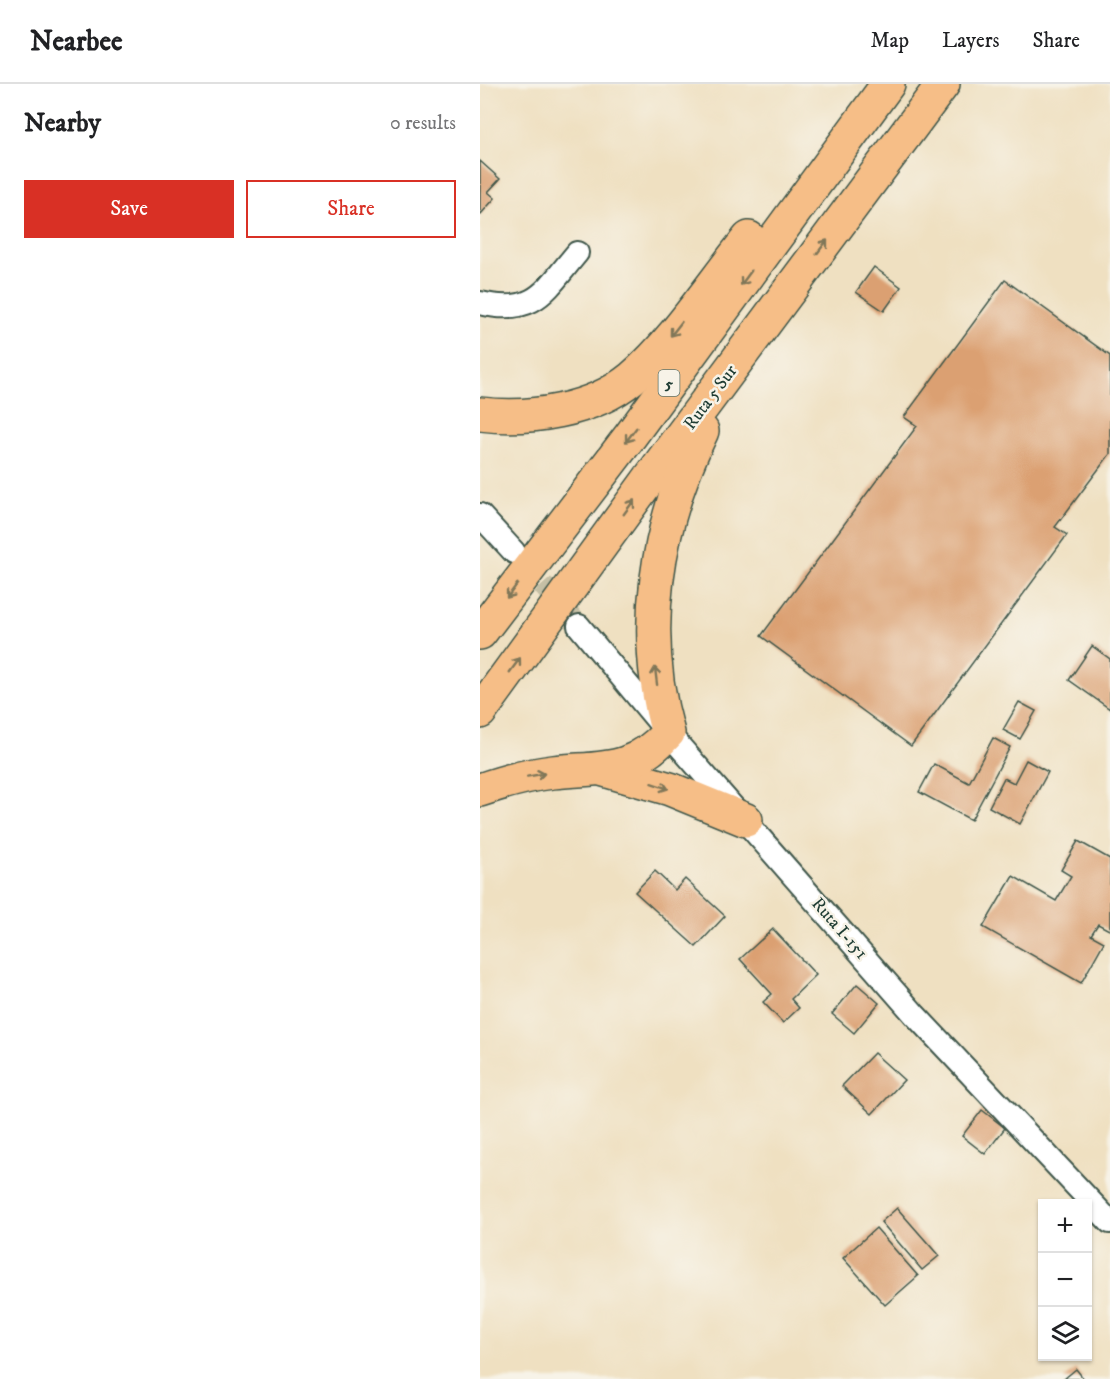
<!DOCTYPE html>
<html lang="en">
<head>
<meta charset="utf-8">
<style>
  body { margin:0; font-family:"IM FELL DW Pica",serif; background:#f2f2f2; color:#202124 }
  .controls { position:absolute; right:18px; bottom:18px; display:grid; overflow:hidden; border-radius:0px; box-shadow:0 2px 4px #0004 }
  .controls button { width:54px; height:54px; display:grid; place-items:center; padding:0; border:0; border-bottom:2px solid #e0e0e0; background:#fff; color:#202124; font:30px sans-serif }
  .list { margin:0; padding:0; list-style:none }
  h2 { display:flex; justify-content:space-between; align-items:center; height:78px; margin:0; padding:0 24px; font-size:26px }
  h2 small { font-size:20px; font-weight:400; color:#757577 }
  .actions { display:flex; gap:12px; padding:18px 24px }
  .actions a { flex:1; padding:14px 0; border:2px solid #d93025; border-radius:0px; text-align:center; font-size:21px; color:#d93025 }
  .actions .main { background:#d93025; color:#fff }
  .icon { flex:none; width:33px; height:33px; fill:none; stroke:currentColor; stroke-width:2; stroke-linecap:round; stroke-linejoin:round }
  .map { position:relative; flex:none; width:630px; height:1295px; overflow:hidden }
  header { display:flex; align-items:center; gap:36px; box-sizing:border-box; height:84px; padding:0 30px; background:#fff; border-bottom:2px solid #e0e0e0 }
  header strong { font-size:28px }
  nav { display:flex; gap:33px; margin-inline-start:auto; font-size:21px }
  main { display:flex }
  aside { flex:1; background:#fff }
  .map>svg:first-child { display:block }
  .building { fill:#dba072 }
  .lines { fill:none; stroke-linecap:round; stroke-linejoin:round }
  .minor-tunnel { stroke:#c5bfa5; stroke-width:22; stroke-dasharray:22 11; stroke-linecap:butt }
  .minor-casing { stroke:#3e5549; stroke-width:26 }
  .highway-casing { stroke:#3e5549; stroke-width:36 }
  .minor { stroke:#fff; stroke-width:22 }
  .highway { stroke:#f6be87; stroke-width:33 }
  .oneway { stroke:#807759 }
  .labels { text-anchor:middle; stroke-width:5; stroke-linejoin:round; paint-order:stroke }
  .shield { fill:#f7f3e8; stroke:#60746a; stroke-width:1.5 }
  .shield-label { font-size:16px; font-weight:bold; fill:#1f3d34 }
  .street-label { font-size:18px; fill:#1f3d34; stroke:#f7f3e8 }
</style>
</head>
<body>
<header>
<strong>Nearbee</strong>
<nav><a>Map</a><a>Layers</a><a>Share</a></nav>
</header>
<main>
<aside>
<h2>Nearby<small>0 results</small></h2>
<ul class="list">
</ul>
<div class="actions"><a class="main">Save</a><a>Share</a></div>
</aside>
<div class="map">
<svg width="630" height="1295" viewBox="0 0 630 1295">
  <rect width="100%" height="100%" fill="#f7f3e8"/>
  <filter id="ink" filterUnits="userSpaceOnUse"><feTurbulence type="fractalNoise" baseFrequency=".0167" numOctaves="2"/><feDisplacementMap in="SourceGraphic" scale="12" xChannelSelector="R" yChannelSelector="G"/><feConvolveMatrix kernelMatrix="1 2 1 2 8 2 1 2 1" color-interpolation-filters="sRGB"/></filter>
  <filter id="wash" filterUnits="userSpaceOnUse"><feTurbulence type="fractalNoise" baseFrequency=".008" numOctaves="4" result="noise"/><feDisplacementMap in="SourceGraphic" scale="24" xChannelSelector="R" yChannelSelector="G"/><feGaussianBlur stdDeviation="1.35" result="paint"/><feColorMatrix in="noise" values="0 0 0 0 0 0 0 0 0 0 0 0 0 0 0 0 0 1.4 0 .05"/><feComposite in="paint" operator="in"/></filter>
  <g filter="url(#wash)">
    <rect width="100%" height="100%" fill="#efe0c1"/>
    <g id="blocks">
      <!-- building -->
      <g class="building">
        <polygon points="0,77 20,95 8,108 15,114 0,131"/>
        <polygon points="394,183 421,203 404,227 376,208"/>
        <polygon points="525,196 630,272 630,370 575,443 587,451 431,662 281,552 437,342 424,333"/>
        <polygon points="612,562 630,575 630,625 589,596"/>
        <polygon points="539,618 556,627 540,655 523,646"/>
        <polygon points="513,654 530,663 491,736 439,708 454,680 489,699"/>
        <polygon points="546,676 568,688 540,740 509,723 524,694 534,699"/>
        <polygon points="598,757 630,775 630,844 629,846 618,840 611,851 624,858 601,899 503,843 533,792 576,817 591,792 581,786"/>
        <polygon points="175,787 195,806 205,795 245,832 216,863 155,808"/>
        <polygon points="293,845 336,891 311,915 319,924 303,939 283,918 292,910 260,875"/>
        <polygon points="377,900 399,919 374,949 352,930"/>
        <polygon points="394,969 424,996 392,1030 362,1002"/>
        <polygon points="502,1026 525,1044 505,1070 482,1052"/>
        <polygon points="417,1124 459,1172 442,1186 401,1138"/>
        <polygon points="396,1144 438,1192 405,1221 363,1174"/>
        <polygon points="596,1285 604,1295 584,1295"/>
      </g>
    </g>
  </g>
  <g filter="url(#ink)">
    <use href="#blocks" fill-opacity="0" stroke="#3e5549" stroke-width="1.5"/>
    <g class="lines">
      <!-- minor-tunnel -->
      <polyline class="minor-tunnel" points="41,476 99,542"/>
      <!-- minor casing -->
      <g class="minor-casing">
        <g id="minor">
          <path d="M0,219C55,232 65,207 97,169"/>
          <polyline points="0,431 34,468"/>
          <polyline points="99,542 188,649 435,931 630,1138"/>
        </g>
      </g>
      <!-- highway casing -->
      <g class="highway-casing">
        <g id="highway">
          <path d="M0,330C50,336 112,327 152,294C195,257 233,198 269,154"/>
          <polyline points="0,549 151,351 408,0"/>
          <polyline points="0,628 183,376 463,0"/>
          <polyline points="124,686 190,705 266,736"/>
          <path d="M0,706C23,698 48,691 73,688C122,683 151,690 188,649C159,547 176,441 222,347"/>
        </g>
      </g>
      <!-- minor -->
      <use href="#minor" class="minor"/>
      <!-- highway -->
      <use href="#highway" class="highway"/>
    </g>
    <!-- one-way arrows -->
    <defs><path id="oneway-shaft" d="M-6 0H5M1.5-3L5.5 0L1.5 3" fill="none" stroke-width="1.6" stroke-linecap="round" stroke-linejoin="round" transform="scale(1.5)"/></defs>
    <g class="oneway">
      <use href="#oneway-shaft" transform="translate(342 163) rotate(-53)"/>
      <use href="#oneway-shaft" transform="translate(266 194) rotate(126)"/>
      <use href="#oneway-shaft" transform="translate(196 245) rotate(128)"/>
      <use href="#oneway-shaft" transform="translate(151 351) rotate(127)"/>
      <use href="#oneway-shaft" transform="translate(149 423) rotate(-54)"/>
      <use href="#oneway-shaft" transform="translate(32 507) rotate(127)"/>
      <use href="#oneway-shaft" transform="translate(35 581) rotate(-54)"/>
      <use href="#oneway-shaft" transform="translate(176 592) rotate(-97)"/>
      <use href="#oneway-shaft" transform="translate(56 691) rotate(-10)"/>
      <use href="#oneway-shaft" transform="translate(180 702) rotate(18)"/>
    </g>
  </g>
  <g class="labels">
    <!-- shield labels -->
    <rect class="shield" x="178.5" y="286" width="21" height="26" rx="4.5"/>
    <g class="shield-label">
      <text x="189" y="305">5</text>
    </g>
    <!-- street labels -->
    <g class="street-label">
      <text transform="translate(230 313) rotate(-53)" y="6">Ruta 5 Sur</text>
      <text transform="translate(360 844) rotate(49)" y="6">Ruta I-151</text>
    </g>
  </g>
</svg>
<div class="controls">
<button>+</button>
<button>−</button>
<button><svg class="icon" aria-label="layers" viewBox="0 0 24 24"><path d="M12 4l9 5-9 5-9-5zM3 14l9 5 9-5"/></svg></button>
</div>
</div>
</main>
</body>
</html>
